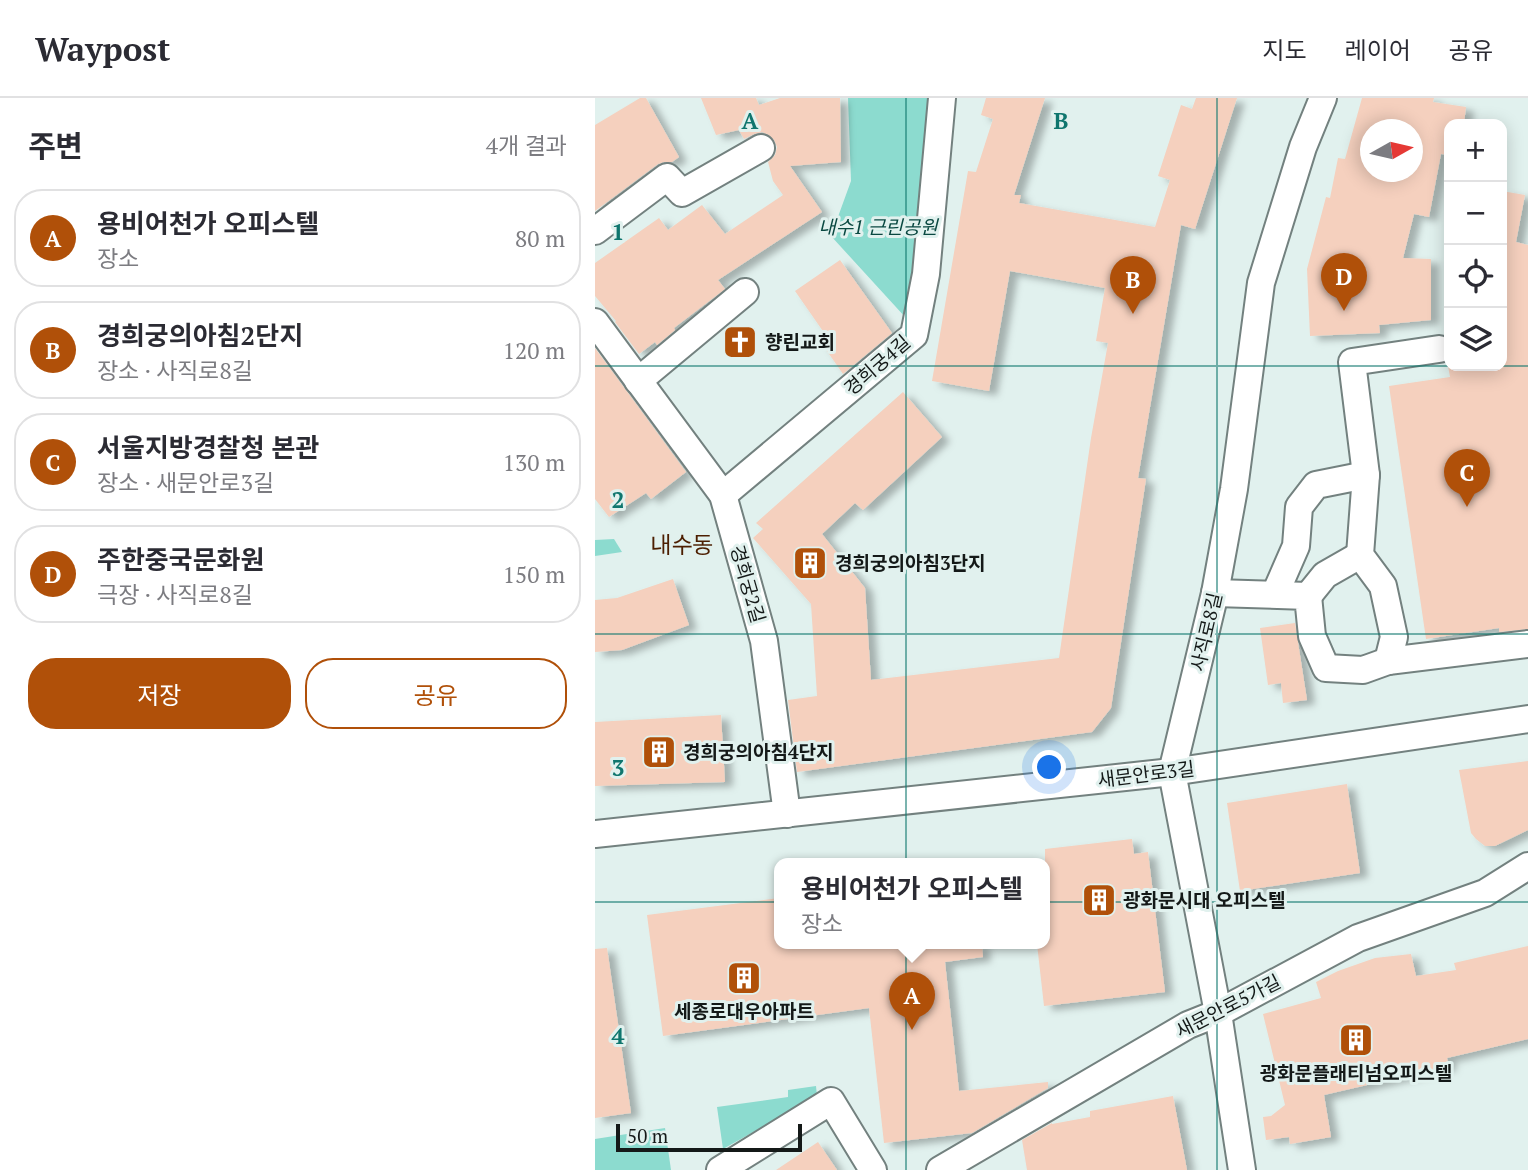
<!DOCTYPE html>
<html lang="ko">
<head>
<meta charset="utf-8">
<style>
  body { margin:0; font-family:"PT Serif","Noto Sans KR",serif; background:#f7f7f7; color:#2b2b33 }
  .controls { position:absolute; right:21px; top:21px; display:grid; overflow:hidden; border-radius:14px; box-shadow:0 4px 18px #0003 }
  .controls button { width:63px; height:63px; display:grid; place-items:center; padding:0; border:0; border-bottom:2px solid #e1e1e2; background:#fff; color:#2b2b33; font:35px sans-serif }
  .compass { position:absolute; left:765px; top:21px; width:63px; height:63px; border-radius:50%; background:#fff; box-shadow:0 4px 18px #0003; rotate:82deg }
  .scale { position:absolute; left:21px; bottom:18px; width:186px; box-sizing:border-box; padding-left:7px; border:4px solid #141918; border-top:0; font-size:19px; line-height:24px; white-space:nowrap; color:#141918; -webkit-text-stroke:5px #e1f1ee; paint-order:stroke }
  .you { position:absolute; left:455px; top:670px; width:24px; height:24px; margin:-18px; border:5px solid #fff; border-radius:50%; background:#1a73e8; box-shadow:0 0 0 10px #1a73e833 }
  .badge { display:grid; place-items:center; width:46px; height:46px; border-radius:50%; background:#b05009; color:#fff; font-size:23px; font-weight:700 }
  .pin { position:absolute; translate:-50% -58px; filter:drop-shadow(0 2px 4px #0008) }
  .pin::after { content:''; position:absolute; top:37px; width:24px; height:21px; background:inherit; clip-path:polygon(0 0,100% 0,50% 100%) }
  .popup { position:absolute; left:179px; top:760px; width:276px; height:91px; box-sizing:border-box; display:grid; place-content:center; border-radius:14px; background:#fff; filter:drop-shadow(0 2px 5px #0005); font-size:23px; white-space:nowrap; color:#7c7c81 }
  .popup b { font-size:26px; color:#2b2b33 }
  .popup::after { content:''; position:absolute; left:50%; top:100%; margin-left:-14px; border:14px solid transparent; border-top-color:#fff }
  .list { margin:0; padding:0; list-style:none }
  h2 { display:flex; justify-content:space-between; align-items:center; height:91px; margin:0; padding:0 28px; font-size:30px }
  h2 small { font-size:23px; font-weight:400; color:#7c7c81 }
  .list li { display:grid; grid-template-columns:46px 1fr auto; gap:21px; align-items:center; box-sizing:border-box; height:98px; margin:0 14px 14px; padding:0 14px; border:2px solid #e1e1e2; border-radius:28px }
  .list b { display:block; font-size:26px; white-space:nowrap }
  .list p { margin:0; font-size:23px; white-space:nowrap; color:#7c7c81 }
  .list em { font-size:23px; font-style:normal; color:#7c7c81 }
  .actions { display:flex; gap:14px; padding:21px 28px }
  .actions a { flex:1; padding:16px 0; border:2px solid #b05009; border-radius:28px; text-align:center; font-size:24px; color:#b05009 }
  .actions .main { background:#b05009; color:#fff }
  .icon { flex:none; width:38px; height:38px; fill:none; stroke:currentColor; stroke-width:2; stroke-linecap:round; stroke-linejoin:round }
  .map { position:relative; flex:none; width:933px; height:1072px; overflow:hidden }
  header { display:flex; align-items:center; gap:42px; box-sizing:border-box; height:98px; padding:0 35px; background:#fff; border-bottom:2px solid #e1e1e2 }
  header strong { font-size:33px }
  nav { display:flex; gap:38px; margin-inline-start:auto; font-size:24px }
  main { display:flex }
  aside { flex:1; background:#fff }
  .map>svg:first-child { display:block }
  .green { fill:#8cdbcf }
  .building { fill:#f5d0be; fill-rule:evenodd; filter:url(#shadow) }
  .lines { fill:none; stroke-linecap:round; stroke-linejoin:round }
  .minor-casing { stroke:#73817f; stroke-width:30 }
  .minor { stroke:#fff; stroke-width:26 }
  .grid { fill:none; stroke:#0f766e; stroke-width:2; stroke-opacity:0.55 }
  .labels { text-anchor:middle; stroke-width:6; stroke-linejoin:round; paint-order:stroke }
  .park-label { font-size:19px; font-style:italic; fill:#094841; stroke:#e1f1ee }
  .poi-label { font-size:19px; font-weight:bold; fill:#141918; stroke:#e1f1ee; text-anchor:start }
  .street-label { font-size:19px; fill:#141918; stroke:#e1f1ee }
  .quarter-label { font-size:23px; fill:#4c1e01; stroke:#e1f1ee }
  .grid-label { font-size:23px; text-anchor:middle; font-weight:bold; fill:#0f766e; stroke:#e1f1ee; stroke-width:6; stroke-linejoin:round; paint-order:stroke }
</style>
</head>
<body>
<header>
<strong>Waypost</strong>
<nav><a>지도</a><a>레이어</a><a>공유</a></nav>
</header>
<main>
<aside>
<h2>주변<small>4개 결과</small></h2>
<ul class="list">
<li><span class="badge">A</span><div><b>용비어천가 오피스텔</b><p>장소</p></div><em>80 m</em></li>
<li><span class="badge">B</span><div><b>경희궁의아침2단지</b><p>장소 · 사직로8길</p></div><em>120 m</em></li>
<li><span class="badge">C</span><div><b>서울지방경찰청 본관</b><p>장소 · 새문안로3길</p></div><em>130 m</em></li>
<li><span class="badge">D</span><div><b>주한중국문화원</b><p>극장 · 사직로8길</p></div><em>150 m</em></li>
</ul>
<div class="actions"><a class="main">저장</a><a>공유</a></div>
</aside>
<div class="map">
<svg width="933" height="1072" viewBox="0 0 933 1072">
  <defs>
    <filter id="shadow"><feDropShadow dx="8" dy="4.5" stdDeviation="3.5" flood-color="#0004"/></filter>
  </defs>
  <rect width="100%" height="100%" fill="#e1f1ee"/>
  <!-- green -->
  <g class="green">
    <polygon points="253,0 340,0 311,220 236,138 256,83"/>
    <polygon points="19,441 27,454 0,458 0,442"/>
    <polygon points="221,988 222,998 128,1051 122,1009 193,999 193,992"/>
    <polygon points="70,1030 76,1072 0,1072 0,1041"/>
  </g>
  <!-- building -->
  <g class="building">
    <polygon points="45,0 51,0 84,59 77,64 69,64 63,66 0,113 0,27"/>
    <polygon points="106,0 161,0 164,7 185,0 245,0 246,64 195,68 227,114 123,182 130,191 79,230 80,232 62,247 60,244 44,256 20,224 21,223 0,198 0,165 64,120 73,132 107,107 130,136 188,97 178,83 173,64 180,57 182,49 179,42 174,37 167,34 159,36 149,41 144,32 121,37"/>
    <polygon points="391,0 450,0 419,97 426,97 424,105 560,129 575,82 563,78 586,7 597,11 601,0 642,0 600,131 586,127 543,380 551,381 516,610 497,634 202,674 193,602 222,598 216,506 158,440 168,431 161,425 308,294 347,339 268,412 260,405 227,436 270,490 276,582 464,560 496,340 513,245 501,243 510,190 415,173 394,293 337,283 373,73 381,74 398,21 386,17"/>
    <path d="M767,0H839L838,4L871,9L869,26H854V57L846,56L834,119L819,116L808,160L836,161V222L784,227L785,235L715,238L712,171L731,99L735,100L743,60L750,61ZM775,32H817V74H775Z"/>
    <polygon points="907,93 930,97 921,144 933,147 933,531 904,534 904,530 831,541 794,288 855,279 853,268 907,268"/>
    <polygon points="245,162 297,235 248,276 225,243 232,239 200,193"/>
    <polygon points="0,250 91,374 56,401 51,395 14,419 0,401"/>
    <polygon points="78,481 94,527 27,552 0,554 0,502 22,500"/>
    <polygon points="700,525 712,602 688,605 686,585 673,587 665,530"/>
    <polygon points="126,617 130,684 0,688 0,624"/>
    <polygon points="933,663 933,732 900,748 890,748 881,741 876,735 864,672"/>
    <polygon points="752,686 765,775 645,793 632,705"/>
    <polygon points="537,741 539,756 553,754 570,894 449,908 442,846 450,846 450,751"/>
    <polygon points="184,800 184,846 387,846 388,859 350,864 364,993 453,984 453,990 377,1035 289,1045 274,910 68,938 52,817"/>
    <polygon points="933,848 933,941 852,960 854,968 729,997 736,1039 695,1046 694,1039 671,1042 668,1019 676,1018 690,1007 668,916 726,900 721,884 743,873 780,860 816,856 821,878 861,872 859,865"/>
    <polygon points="12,850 36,1015 0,1020 0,851"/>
    <polygon points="578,998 592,1072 432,1072 427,1042 457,1025 457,1026 495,1019 495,1013"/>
    <polygon points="223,1044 242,1072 181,1072"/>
  </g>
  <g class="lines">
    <!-- minor casing -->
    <g class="minor-casing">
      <g id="minor">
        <polyline points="0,133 72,79 87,95 166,50"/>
        <polyline points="0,224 128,397 169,543 192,716"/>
        <polyline points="43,283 150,194"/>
        <polyline points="128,397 319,237 331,176 347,0"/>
        <polyline points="620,495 713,498 717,538 731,570 768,572 793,563 933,546"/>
        <polyline points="680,496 701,448 704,409 721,387 771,377"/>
        <polyline points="713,498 730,477 765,457"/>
        <polyline points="793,563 799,539 788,488 765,457 771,377 757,264 844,251"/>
        <polyline points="0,736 577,674 933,621"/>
        <polyline points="125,1072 236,1003 278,1072"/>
        <polyline points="345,1072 593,927 623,915 763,840 890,795 933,768"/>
        <polyline points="647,1072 623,915 577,674 620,495 639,391 666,185 708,49 728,0"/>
      </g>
    </g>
    <!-- minor -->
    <use href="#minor" class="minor"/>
  </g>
  <!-- grid -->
  <path class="grid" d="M311,0V1072M622,0V1072M0,268H933M0,536H933M0,804H933"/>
  <!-- icons -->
  <defs>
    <g id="church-square" transform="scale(1.75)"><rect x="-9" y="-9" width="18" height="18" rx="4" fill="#b05009" stroke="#e1f1ee"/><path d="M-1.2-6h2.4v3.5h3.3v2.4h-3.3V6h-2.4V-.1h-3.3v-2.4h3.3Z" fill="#fff"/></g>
    <g id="building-square" transform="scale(1.75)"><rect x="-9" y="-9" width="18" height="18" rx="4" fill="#b05009" stroke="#e1f1ee"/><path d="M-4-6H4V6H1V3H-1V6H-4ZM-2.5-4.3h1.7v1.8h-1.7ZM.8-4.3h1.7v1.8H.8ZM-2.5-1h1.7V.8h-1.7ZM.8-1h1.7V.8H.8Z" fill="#fff"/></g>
  </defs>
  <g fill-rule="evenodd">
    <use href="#church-square" x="145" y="244"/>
    <use href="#building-square" x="215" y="465"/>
    <use href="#building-square" x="64" y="654"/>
    <use href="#building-square" x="504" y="802"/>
    <use href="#building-square" x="149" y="880"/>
    <use href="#building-square" x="761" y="942"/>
  </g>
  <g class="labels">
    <!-- park labels -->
    <g class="park-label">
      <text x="283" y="136">내수1 근린공원</text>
    </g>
    <!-- poi labels -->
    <g class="poi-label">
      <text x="170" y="251">향린교회</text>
      <text x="240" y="472">경희궁의아침3단지</text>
      <text x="88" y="661">경희궁의아침4단지</text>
      <text x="528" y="809">광화문시대 오피스텔</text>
      <text x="149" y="920" text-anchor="middle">세종로대우아파트</text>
      <text x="761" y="982" text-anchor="middle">광화문플래티넘오피스텔</text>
    </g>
    <!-- street labels -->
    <g class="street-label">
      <text transform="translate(282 267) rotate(-41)" y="7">경희궁4길</text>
      <text transform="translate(153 486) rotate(74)" y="7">경희궁2길</text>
      <text transform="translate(611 534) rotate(-77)" y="7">사직로8길</text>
      <text transform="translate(551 676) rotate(-7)" y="7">새문안로3길</text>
      <text transform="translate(633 908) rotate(-27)" y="7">새문안로5가길</text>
    </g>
    <!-- quarter labels -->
    <g class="quarter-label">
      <text x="87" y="455">내수동</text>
    </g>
  </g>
  <g class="grid-label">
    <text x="155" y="31">A</text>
    <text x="466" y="31">B</text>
    <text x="23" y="142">1</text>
    <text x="23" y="410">2</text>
    <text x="23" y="678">3</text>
    <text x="23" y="946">4</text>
  </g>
</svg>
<div class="controls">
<button>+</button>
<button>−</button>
<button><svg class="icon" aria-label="locate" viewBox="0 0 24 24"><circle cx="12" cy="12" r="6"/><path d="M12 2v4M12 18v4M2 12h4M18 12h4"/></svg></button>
<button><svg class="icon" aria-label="layers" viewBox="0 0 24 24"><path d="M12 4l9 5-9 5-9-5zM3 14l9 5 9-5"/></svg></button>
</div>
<svg class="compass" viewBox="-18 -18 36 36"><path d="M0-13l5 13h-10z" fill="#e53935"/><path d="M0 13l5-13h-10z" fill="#7c7c81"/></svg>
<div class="scale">50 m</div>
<div class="you"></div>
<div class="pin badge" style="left:317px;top:932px">A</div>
<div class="popup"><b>용비어천가 오피스텔</b>장소</div>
<div class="pin badge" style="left:538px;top:216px">B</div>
<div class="pin badge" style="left:872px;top:409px">C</div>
<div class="pin badge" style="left:749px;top:213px">D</div>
</div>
</main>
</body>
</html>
